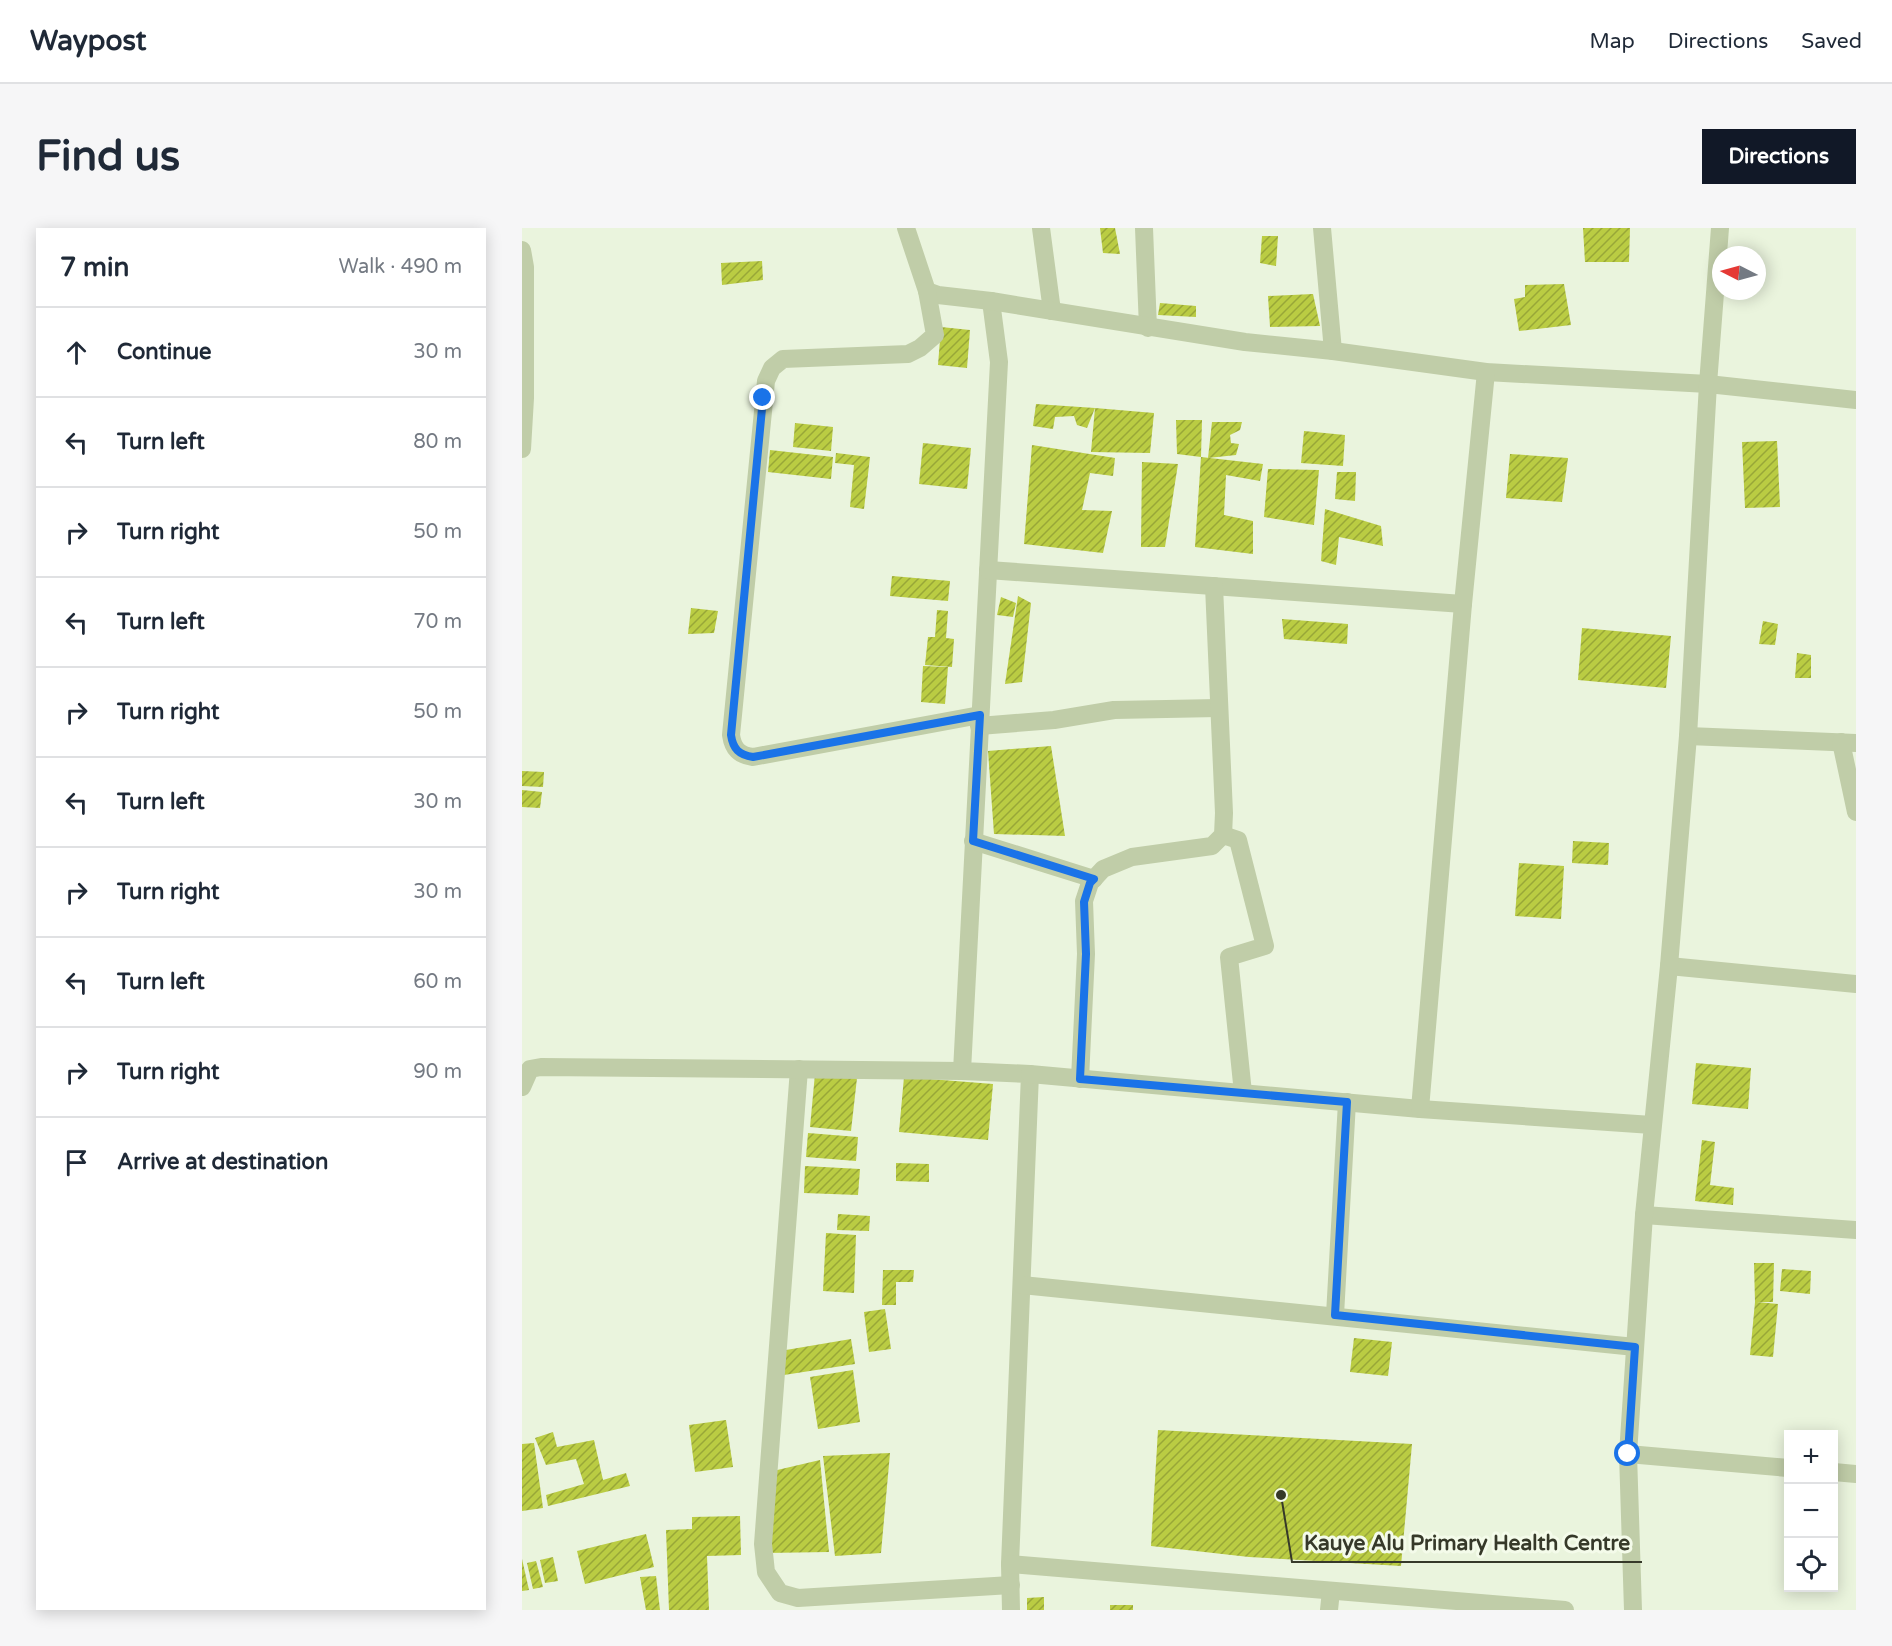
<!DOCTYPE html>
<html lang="en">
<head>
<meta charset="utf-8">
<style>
  body { margin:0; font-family:"Varela Round",sans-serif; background:#f6f6f7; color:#1f2937 }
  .controls { position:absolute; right:18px; bottom:18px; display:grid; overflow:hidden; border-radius:0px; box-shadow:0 3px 15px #0003 }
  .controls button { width:54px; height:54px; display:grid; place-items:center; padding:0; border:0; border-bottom:2px solid #e0e1e3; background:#fff; color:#1f2937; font:30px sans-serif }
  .compass { position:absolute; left:1190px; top:18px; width:54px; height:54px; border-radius:50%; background:#fff; box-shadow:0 3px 15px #0003; rotate:276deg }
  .stop { position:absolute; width:18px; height:18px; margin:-14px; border:4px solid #1a73e8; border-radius:50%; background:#fff }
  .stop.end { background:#1a73e8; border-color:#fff; box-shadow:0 2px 6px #0008 }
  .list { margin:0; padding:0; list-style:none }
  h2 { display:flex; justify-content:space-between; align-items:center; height:78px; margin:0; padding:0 24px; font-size:26px }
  h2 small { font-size:20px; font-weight:400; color:#747a83 }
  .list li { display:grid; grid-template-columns:39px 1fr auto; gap:18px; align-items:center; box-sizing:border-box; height:90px; padding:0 24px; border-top:2px solid #e0e1e3 }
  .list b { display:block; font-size:22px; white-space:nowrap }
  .list em { font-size:20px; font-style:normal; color:#747a83 }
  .icon { flex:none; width:33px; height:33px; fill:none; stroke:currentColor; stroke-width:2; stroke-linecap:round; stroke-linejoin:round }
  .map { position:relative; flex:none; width:1334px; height:1382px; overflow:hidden; border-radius:0px }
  header { display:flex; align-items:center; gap:36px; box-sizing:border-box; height:84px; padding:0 30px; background:#fff; border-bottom:2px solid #e0e1e3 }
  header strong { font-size:28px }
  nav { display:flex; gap:33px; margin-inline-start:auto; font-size:21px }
  .intro { display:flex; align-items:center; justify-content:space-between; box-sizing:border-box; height:144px; padding:0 36px }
  h1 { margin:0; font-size:42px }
  .button { padding:15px 27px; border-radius:0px; background:#111827; color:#fff; font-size:21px; font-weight:700 }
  main { display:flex; gap:36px; padding:0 36px }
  aside { flex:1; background:#fff; border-radius:0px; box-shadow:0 3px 15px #0003 }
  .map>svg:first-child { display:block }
  .building { fill:url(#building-hatch) }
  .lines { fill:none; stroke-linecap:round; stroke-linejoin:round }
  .street { stroke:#c0cda8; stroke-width:18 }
  .route { stroke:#1a73e8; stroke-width:8 }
  .leader { fill:none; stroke:#363929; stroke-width:2 }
  .callout-dot { fill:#363929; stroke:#f4fbea; stroke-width:2 }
  .callout-label { font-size:21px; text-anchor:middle; font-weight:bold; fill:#363929; stroke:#f4fbea; stroke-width:6; stroke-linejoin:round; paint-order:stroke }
</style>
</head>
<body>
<header>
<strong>Waypost</strong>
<nav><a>Map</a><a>Directions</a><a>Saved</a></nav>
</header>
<div class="intro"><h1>Find us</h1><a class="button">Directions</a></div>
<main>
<aside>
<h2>7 min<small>Walk · 490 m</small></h2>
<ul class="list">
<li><svg class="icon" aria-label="ahead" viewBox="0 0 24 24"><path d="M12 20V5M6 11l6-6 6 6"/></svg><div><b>Continue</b></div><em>30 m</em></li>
<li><svg class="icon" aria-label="left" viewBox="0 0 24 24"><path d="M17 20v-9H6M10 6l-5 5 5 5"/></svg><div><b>Turn left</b></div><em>80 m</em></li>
<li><svg class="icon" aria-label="right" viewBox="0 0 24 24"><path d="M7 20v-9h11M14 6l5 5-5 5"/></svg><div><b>Turn right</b></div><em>50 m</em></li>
<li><svg class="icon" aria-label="left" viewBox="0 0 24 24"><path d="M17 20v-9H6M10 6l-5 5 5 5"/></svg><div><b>Turn left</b></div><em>70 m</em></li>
<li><svg class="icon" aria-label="right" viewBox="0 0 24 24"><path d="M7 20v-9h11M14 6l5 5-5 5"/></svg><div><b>Turn right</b></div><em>50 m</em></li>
<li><svg class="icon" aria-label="left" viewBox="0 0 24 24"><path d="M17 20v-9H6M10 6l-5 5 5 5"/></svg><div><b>Turn left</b></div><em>30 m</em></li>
<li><svg class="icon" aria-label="right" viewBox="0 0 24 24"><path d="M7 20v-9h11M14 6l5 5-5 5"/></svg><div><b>Turn right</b></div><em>30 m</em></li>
<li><svg class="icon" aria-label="left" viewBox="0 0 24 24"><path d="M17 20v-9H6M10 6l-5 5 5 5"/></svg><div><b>Turn left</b></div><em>60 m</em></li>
<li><svg class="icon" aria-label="right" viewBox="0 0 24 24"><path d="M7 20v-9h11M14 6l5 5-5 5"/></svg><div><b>Turn right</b></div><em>90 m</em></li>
<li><svg class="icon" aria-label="arrive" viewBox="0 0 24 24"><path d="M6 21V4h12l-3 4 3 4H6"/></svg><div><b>Arrive at destination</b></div></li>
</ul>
</aside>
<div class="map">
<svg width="1334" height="1382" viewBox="0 0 1334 1382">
  <defs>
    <pattern id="building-hatch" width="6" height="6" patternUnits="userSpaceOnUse" patternTransform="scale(1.5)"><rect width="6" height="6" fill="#bacc43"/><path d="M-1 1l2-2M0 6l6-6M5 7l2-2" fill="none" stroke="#98a738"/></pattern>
  </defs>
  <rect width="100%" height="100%" fill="#eaf4dd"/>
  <!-- building -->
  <g class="building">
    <polygon points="578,0 593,0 598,26 581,25"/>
    <polygon points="1061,0 1108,0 1107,34 1063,34"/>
    <polygon points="740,8 756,8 754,38 738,35"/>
    <polygon points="240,33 241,52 200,57 199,35"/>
    <polygon points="1042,56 1049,97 997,103 992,71 1003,69 1003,57"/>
    <polygon points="791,66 798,98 748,99 746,68"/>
    <polygon points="638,75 674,78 674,89 636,87"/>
    <polygon points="419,99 448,102 445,140 416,137"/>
    <polygon points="514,176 573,180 565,200 555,197 552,188 533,189 531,201 511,198"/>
    <polygon points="573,180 632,185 628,225 569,224"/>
    <polygon points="654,192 680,192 679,229 655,226"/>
    <polygon points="690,194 720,194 718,202 708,207 709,215 717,216 714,227 686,230"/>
    <polygon points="273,195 311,199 309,223 271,219"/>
    <polygon points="782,203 823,207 821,238 779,235"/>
    <polygon points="1255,213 1258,279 1223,280 1220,214"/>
    <polygon points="401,215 449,220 445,261 397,256"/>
    <polygon points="510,217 593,230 591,248 568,245 560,282 590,283 581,325 502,316"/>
    <polygon points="248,222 311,229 309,251 246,244"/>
    <polygon points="314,225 348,229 342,281 328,279 332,237 313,235"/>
    <polygon points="988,226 1046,230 1040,274 984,270"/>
    <polygon points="679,229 741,236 738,253 704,247 702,287 731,293 731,326 673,319"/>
    <polygon points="620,234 656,236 643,319 619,319"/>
    <polygon points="746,241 797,242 792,297 742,289"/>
    <polygon points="815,244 834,244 833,273 813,271"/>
    <polygon points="803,281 859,298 861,318 817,309 814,337 799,333"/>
    <polygon points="370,348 428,353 426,373 368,368"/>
    <polygon points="496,368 509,375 500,454 483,456"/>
    <polygon points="479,369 494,375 491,389 475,387"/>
    <polygon points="169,380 196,383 192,405 166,406"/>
    <polygon points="415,382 426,383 424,410 432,411 430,439 403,437 406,409 413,409"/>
    <polygon points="760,391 826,396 825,416 762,411"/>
    <polygon points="1241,393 1256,396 1253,417 1237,416"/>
    <polygon points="1060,400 1149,408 1144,460 1056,452"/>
    <polygon points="1275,425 1289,427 1289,450 1273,450"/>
    <polygon points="401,438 426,439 423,476 399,474"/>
    <polygon points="529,518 543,608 472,606 466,523"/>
    <polygon points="0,543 22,544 21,559 0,558"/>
    <polygon points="0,562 20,564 18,580 0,579"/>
    <polygon points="1051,613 1087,615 1086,637 1050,635"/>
    <polygon points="997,635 1042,638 1039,691 993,688"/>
    <polygon points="1174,835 1229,840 1226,881 1170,876"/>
    <polygon points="293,846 335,850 329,903 288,899"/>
    <polygon points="382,849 471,856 466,912 377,904"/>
    <polygon points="286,905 336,909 334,933 284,929"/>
    <polygon points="1180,912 1193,914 1188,957 1212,960 1211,977 1173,973"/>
    <polygon points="374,935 407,936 407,954 374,953"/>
    <polygon points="283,938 338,941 336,967 282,965"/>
    <polygon points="316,986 348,988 347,1003 315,1002"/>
    <polygon points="304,1005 334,1007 332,1065 301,1063"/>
    <polygon points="1232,1035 1252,1035 1251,1074 1235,1074 1256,1076 1251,1129 1228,1127 1233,1074"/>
    <polygon points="1260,1041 1289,1043 1288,1066 1258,1063"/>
    <polygon points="361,1042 392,1042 391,1054 374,1054 374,1077 360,1077"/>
    <polygon points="363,1081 369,1121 347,1124 342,1084"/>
    <polygon points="832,1110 870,1114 866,1148 828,1144"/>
    <polygon points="329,1111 333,1136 262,1147 258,1123"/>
    <polygon points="331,1142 338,1194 296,1201 288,1149"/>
    <polygon points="204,1192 211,1239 173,1244 167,1197"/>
    <polygon points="636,1202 890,1216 879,1338 727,1329 629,1318"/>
    <polygon points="31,1204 35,1219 72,1212 81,1252 104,1245 108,1258 26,1278 24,1267 62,1256 54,1231 24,1237 13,1210"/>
    <polygon points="12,1215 21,1280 0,1283 0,1216"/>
    <polygon points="368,1225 359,1325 313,1328 301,1228"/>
    <polygon points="298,1232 307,1324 244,1325 251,1243"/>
    <polygon points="218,1288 219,1327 185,1328 187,1382 147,1382 144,1302 170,1301 170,1289"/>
    <polygon points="124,1306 132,1339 63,1356 55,1323"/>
    <polygon points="31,1329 36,1353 23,1355 18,1332"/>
    <polygon points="0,1331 7,1362 0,1363"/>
    <polygon points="14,1333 21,1359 11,1361 5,1335"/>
    <polygon points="134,1348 138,1382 124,1382 118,1349"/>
    <polygon points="522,1369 522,1382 505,1382 505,1370"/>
    <rect x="588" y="1377" width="23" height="5"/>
  </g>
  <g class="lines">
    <!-- street -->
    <g class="street">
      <polyline points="384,0 405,63 416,67 469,73 477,134 440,843 508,846 488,1336 489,1382"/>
      <polyline points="519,0 530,83"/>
      <polyline points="622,0 626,100"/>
      <polyline points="800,0 811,123"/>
      <polyline points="0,22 3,39 3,170 0,221"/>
      <path d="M405,63L413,107L398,120L386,126L261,131L250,140L244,153L209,507C211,521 217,527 231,529L458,487"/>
      <polyline points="469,73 723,114 811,123 964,144 1186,156 1334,172"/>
      <polyline points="466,342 941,376"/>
      <polyline points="457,498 532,492 592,482 696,480"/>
      <polyline points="1166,508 1334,515"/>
      <polyline points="1319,514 1334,584"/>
      <polyline points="701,607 716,612 743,718 707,729 721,865"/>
      <polyline points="451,613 572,651"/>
      <polyline points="1147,738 1334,756"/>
      <polyline points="277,841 241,1316 244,1344 258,1365 276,1370 489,1357"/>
      <polyline points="508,846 898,881 1130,897"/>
      <polyline points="558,851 564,726 562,673 568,655 581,641 610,629 690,618 701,607 702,585 692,358"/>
      <polyline points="0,859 8,841 19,839 440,843"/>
      <polyline points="898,881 941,376 964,144"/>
      <polyline points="1122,987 1334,1002"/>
      <polyline points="500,1057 1113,1119"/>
      <polyline points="813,1087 825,874"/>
      <polyline points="1106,1226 1266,1240"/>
      <polyline points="1312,1244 1334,1246"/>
      <polyline points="488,1336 1043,1382"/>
      <polyline points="807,1382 809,1363"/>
      <polyline points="1111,1382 1106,1226 1122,987 1147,738 1166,508 1186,156 1198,0"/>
    </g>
  </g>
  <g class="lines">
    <!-- route -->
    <path class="route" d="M241,170L209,507C211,521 217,527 231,529L458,487L451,613L572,651L568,655L562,674L564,726L558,851L825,874L813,1087L1113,1119L1106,1226"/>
  </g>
  <!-- callouts -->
  <path class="leader" d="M759 1267L770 1334H1120"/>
  <circle class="callout-dot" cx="759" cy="1267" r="6"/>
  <g class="callout-label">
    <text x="945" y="1322">Kauye Alu Primary Health Centre</text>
  </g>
</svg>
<div class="controls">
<button>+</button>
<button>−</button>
<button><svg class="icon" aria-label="locate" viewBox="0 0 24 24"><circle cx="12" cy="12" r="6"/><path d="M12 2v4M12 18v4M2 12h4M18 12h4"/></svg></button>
</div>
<svg class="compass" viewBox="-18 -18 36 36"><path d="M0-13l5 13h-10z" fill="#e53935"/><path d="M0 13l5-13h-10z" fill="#747a83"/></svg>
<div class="stop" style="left:1106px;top:1226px"></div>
<div class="stop end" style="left:241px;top:170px"></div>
</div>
</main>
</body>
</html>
